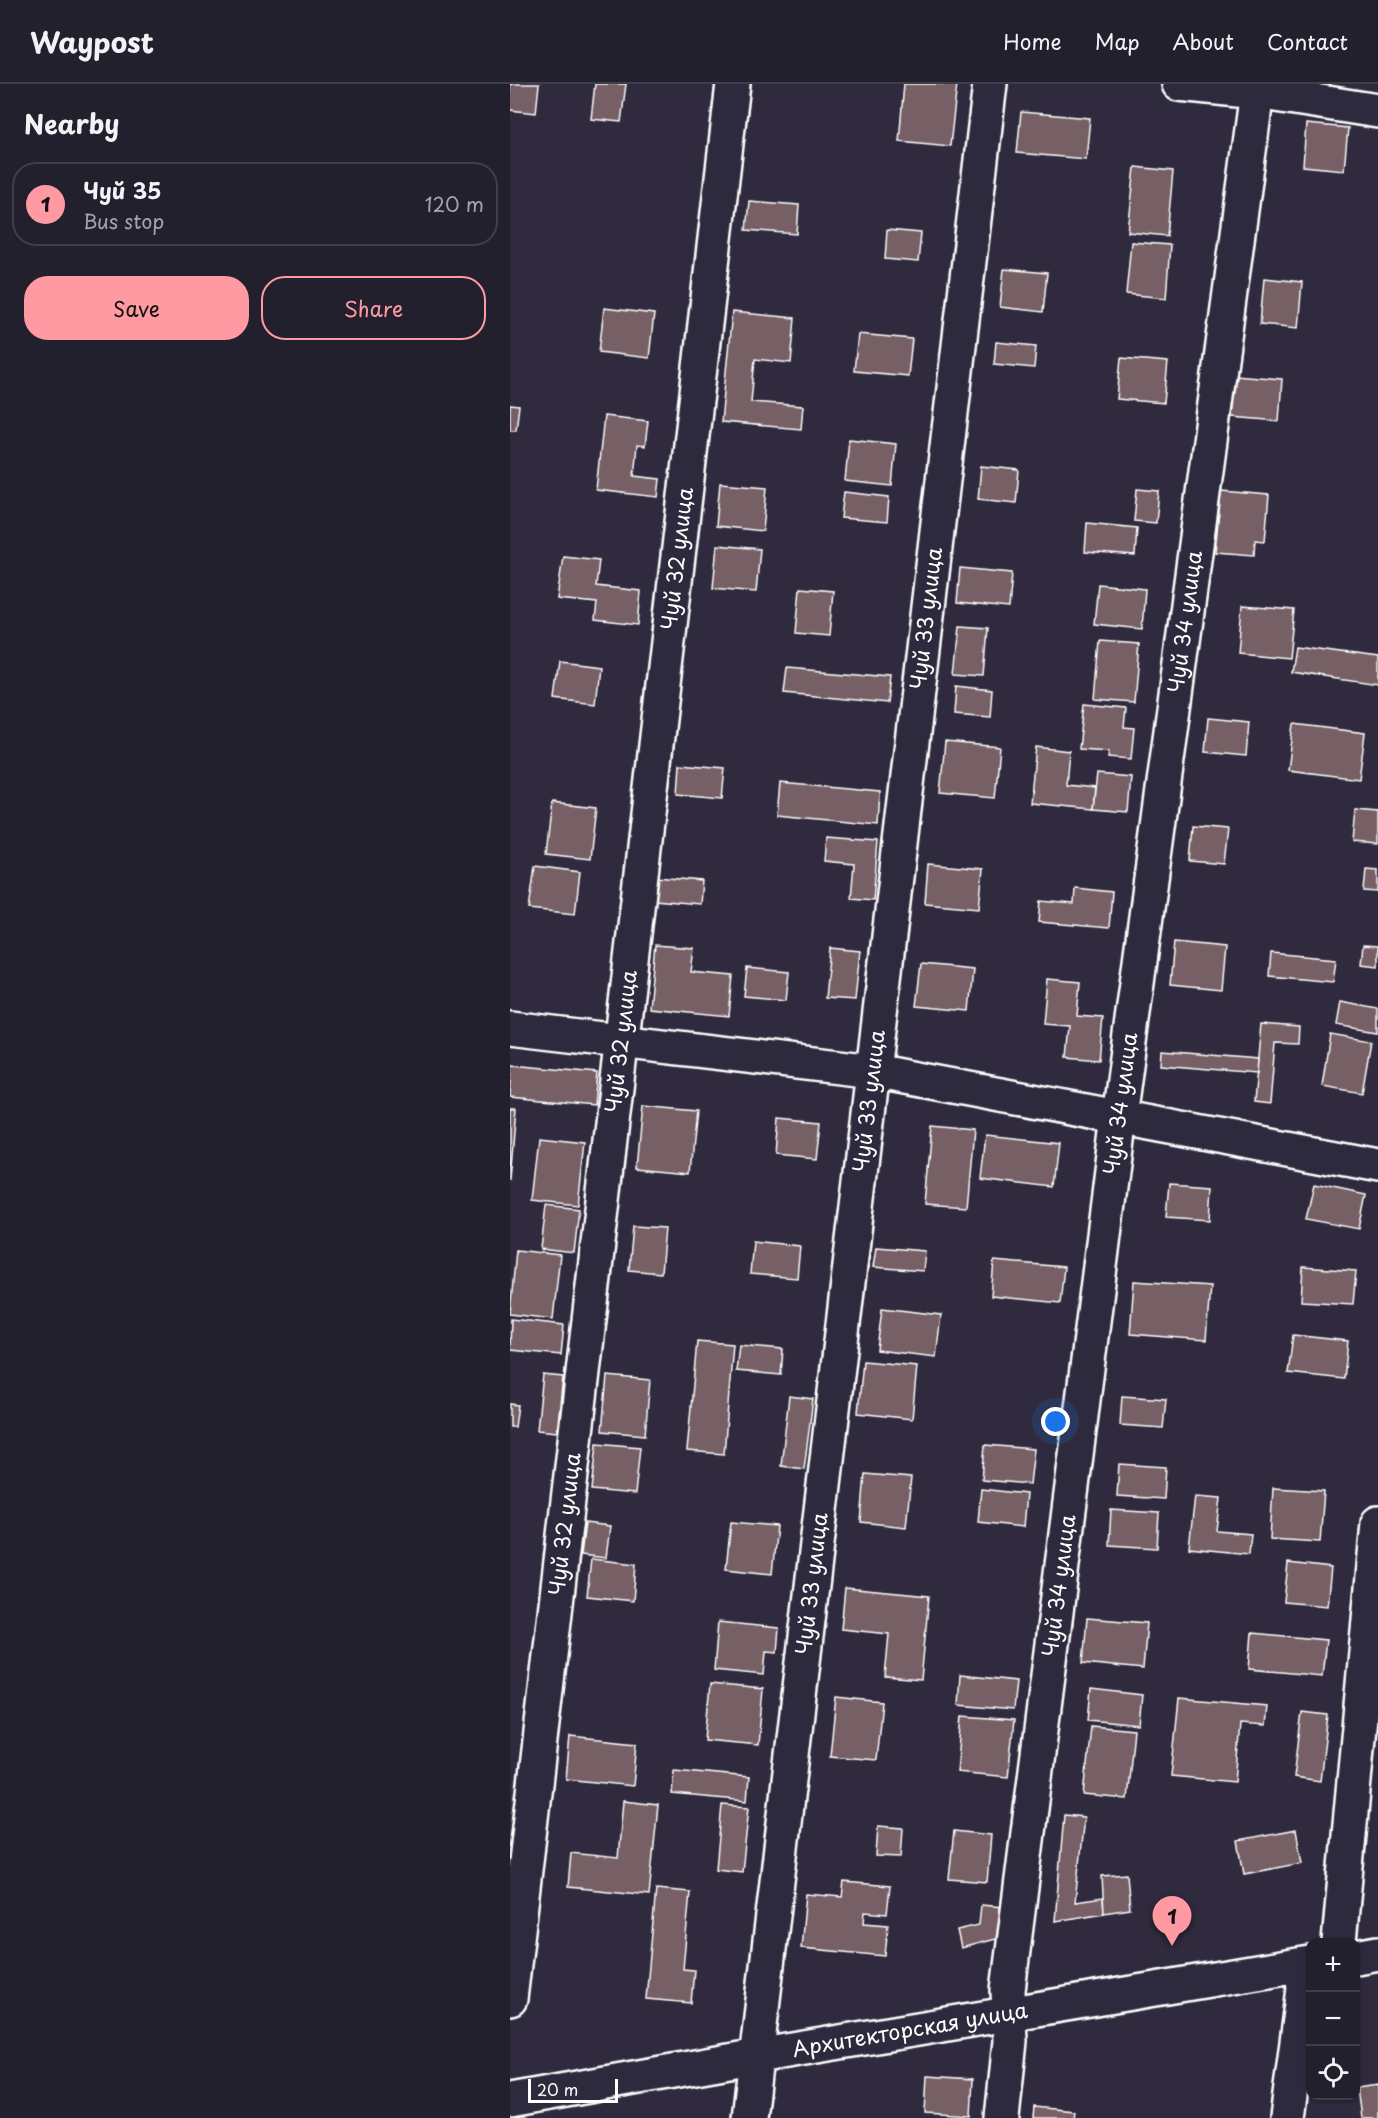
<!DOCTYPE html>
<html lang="en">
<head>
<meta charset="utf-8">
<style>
  body { margin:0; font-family:"Playpen Sans",sans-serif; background:#2f2d3a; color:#f1f3f6 }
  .controls { position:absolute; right:18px; bottom:18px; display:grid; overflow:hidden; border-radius:12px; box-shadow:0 2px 4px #0004 }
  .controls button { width:54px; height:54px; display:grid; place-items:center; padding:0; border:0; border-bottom:2px solid #403e4a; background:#23202e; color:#f1f3f6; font:30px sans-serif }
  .scale { position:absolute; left:18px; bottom:15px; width:90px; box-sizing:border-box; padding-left:6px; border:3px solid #fff; border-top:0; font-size:16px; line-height:21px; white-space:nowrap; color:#fff; -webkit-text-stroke:4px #2f2a3d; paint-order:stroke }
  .you { position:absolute; left:546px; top:1338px; width:21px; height:21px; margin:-15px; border:4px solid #fff; border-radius:50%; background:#1a73e8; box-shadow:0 0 0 9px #1a73e833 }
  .badge { display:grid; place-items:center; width:39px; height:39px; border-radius:50%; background:#ff9aa2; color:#111; font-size:20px; font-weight:700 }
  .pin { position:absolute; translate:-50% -50px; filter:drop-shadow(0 2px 3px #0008) }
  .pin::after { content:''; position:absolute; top:32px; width:21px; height:18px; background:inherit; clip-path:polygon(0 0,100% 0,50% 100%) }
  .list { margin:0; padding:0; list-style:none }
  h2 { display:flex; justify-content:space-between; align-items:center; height:78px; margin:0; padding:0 24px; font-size:26px }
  h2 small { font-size:20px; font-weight:400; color:#a3a3aa }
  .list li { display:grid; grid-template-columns:39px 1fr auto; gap:18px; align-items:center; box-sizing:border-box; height:84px; margin:0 12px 12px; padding:0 12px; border:2px solid #403e4a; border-radius:24px }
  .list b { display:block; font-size:22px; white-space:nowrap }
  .list p { margin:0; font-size:20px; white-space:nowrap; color:#a3a3aa }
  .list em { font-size:20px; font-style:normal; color:#a3a3aa }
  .actions { display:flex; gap:12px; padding:18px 24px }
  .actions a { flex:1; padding:14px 0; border:2px solid #ff9aa2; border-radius:24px; text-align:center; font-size:21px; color:#ff9aa2 }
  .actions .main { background:#ff9aa2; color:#111 }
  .icon { flex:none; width:33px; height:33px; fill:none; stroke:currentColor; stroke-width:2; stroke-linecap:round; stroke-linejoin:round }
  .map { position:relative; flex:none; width:868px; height:2034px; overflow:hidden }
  header { display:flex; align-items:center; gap:36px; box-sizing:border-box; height:84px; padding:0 30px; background:#23202e; border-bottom:2px solid #403e4a }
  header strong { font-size:28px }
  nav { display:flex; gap:33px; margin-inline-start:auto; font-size:21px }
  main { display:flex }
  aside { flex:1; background:#23202e }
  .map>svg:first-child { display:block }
  .building { fill:#765f65; stroke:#fff; stroke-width:1.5 }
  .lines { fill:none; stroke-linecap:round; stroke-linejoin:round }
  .minor-casing { stroke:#fff; stroke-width:38 }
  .minor { stroke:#2f2a3d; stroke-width:33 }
  .labels { text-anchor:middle; stroke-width:6; stroke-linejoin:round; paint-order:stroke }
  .street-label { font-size:21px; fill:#fff; stroke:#2f2a3d }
</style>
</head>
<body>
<header>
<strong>Waypost</strong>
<nav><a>Home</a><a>Map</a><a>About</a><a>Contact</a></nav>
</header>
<main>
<aside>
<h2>Nearby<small></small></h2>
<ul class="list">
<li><span class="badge">1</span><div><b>Чуй 35</b><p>Bus stop</p></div><em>120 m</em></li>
</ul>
<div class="actions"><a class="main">Save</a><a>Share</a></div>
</aside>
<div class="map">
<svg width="868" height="2034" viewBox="0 0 868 2034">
  <rect width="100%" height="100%" fill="#2f2a3d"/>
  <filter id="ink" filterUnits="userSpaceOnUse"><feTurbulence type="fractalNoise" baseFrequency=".0167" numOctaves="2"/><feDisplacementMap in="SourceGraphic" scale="12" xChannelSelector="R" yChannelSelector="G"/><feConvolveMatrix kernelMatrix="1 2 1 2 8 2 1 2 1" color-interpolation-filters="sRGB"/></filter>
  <g filter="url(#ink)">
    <!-- building -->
    <g class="building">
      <polygon points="0,0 29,0 26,29 0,26"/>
      <polygon points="85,0 116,0 111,38 81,35"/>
      <polygon points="394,0 447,0 440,62 389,57"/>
      <polygon points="511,28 580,34 576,75 507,69"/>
      <polygon points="796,40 838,44 834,86 793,82"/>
      <polygon points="625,83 663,87 657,152 618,148"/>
      <polygon points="239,117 289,121 287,150 236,146"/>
      <polygon points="377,146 411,149 408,178 375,175"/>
      <polygon points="621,158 660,161 656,214 616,210"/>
      <polygon points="494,185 537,189 533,228 490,223"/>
      <polygon points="754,194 792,198 788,244 750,240"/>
      <polygon points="94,224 144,230 139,274 89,268"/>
      <polygon points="222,228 285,234 281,279 245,275 241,318 293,322 291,345 211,338"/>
      <polygon points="348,250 402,255 398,292 344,287"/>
      <polygon points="486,258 526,262 524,284 484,280"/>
      <polygon points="611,274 658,278 654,319 607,315"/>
      <polygon points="725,291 772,295 769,337 722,333"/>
      <polygon points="0,321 9,322 6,346 0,346"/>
      <polygon points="94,332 138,337 135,362 127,361 124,392 150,395 148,413 86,406"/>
      <polygon points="339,355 386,360 382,402 335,397"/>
      <polygon points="471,382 509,386 506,419 468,415"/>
      <polygon points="210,399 257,403 253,447 206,442"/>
      <polygon points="627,405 649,407 646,439 624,437"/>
      <polygon points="711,407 759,411 755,457 745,456 744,471 705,468"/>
      <polygon points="334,408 379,413 377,438 331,434"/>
      <polygon points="577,439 627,444 625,472 575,468"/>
      <polygon points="207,461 250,465 246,508 203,504"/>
      <polygon points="53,472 89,476 86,502 131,507 128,541 85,536 87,519 47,515"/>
      <polygon points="450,484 502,489 499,524 447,519"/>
      <polygon points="588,500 635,505 632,545 584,540"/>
      <polygon points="290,504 323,507 319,552 286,549"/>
      <polygon points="732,522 784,526 779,574 728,569"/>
      <polygon points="450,542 478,544 474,592 445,590"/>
      <polygon points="590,557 629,560 624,618 585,615"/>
      <polygon points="785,563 868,574 868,601 781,588"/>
      <polygon points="50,577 89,582 85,620 45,615"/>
      <polygon points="277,584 380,593 377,619 274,609"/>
      <polygon points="446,602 482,606 480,633 444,630"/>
      <polygon points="574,620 616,624 614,643 624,644 621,675 598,673 599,667 569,665"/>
      <polygon points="698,634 739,638 736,672 695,668"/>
      <polygon points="784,640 855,649 849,695 778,686"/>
      <polygon points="435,658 490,663 485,714 430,709"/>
      <polygon points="526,663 559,667 556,701 585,704 583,725 520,719"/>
      <polygon points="170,680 215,684 212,714 168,710"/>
      <polygon points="587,690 621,693 618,728 583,725"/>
      <polygon points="270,699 370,708 368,741 267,731"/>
      <polygon points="42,719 86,724 80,775 36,770"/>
      <polygon points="845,726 868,728 868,760 842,758"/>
      <polygon points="683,742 718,745 714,780 680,777"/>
      <polygon points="316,754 368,758 363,816 341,814 344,780 314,777"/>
      <polygon points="418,780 473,785 469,824 415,819"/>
      <polygon points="25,782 70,788 65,830 19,825"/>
      <polygon points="856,785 868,786 868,808 854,807"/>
      <polygon points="146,793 192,797 190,820 144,816"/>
      <polygon points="565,804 602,808 599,844 529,838 531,817 564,820"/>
      <polygon points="664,858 715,863 711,906 660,901"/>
      <polygon points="145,861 184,864 181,888 223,892 219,932 139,924"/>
      <polygon points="853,861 868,862 868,882 851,880"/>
      <polygon points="320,864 350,867 345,916 315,914"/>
      <polygon points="761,869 826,875 823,898 759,892"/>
      <polygon points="411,880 463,885 459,927 406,922"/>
      <polygon points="237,884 279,888 276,916 234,912"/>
      <polygon points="537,895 570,898 567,932 593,934 589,976 557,973 560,942 533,940"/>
      <polygon points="830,918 868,925 868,948 826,941"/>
      <polygon points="751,940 789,943 788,960 765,959 760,1020 744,1018"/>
      <polygon points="820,950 861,957 852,1009 812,1002"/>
      <polygon points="652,967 748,975 747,989 651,981"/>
      <polygon points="2,981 87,989 84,1021 0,1013"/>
      <polygon points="133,1022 186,1027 180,1088 127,1083"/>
      <polygon points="0,1024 6,1024 0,1097"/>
      <polygon points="269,1034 311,1038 307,1075 266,1071"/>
      <polygon points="422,1042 463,1046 456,1123 415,1120"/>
      <polygon points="475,1051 549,1059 544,1103 470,1094"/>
      <polygon points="29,1053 75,1058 68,1121 22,1116"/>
      <polygon points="659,1099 702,1102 700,1136 656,1133"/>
      <polygon points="804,1100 856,1111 849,1145 796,1135"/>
      <polygon points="36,1121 69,1125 64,1169 31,1165"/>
      <polygon points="123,1142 155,1144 151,1189 119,1186"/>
      <polygon points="243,1157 290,1162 287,1194 240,1190"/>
      <polygon points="366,1163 415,1167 413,1187 363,1183"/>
      <polygon points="6,1166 50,1171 43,1235 0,1230"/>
      <polygon points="484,1177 554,1183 550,1219 481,1212"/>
      <polygon points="793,1183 846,1187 843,1220 791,1217"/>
      <polygon points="624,1197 700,1202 696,1256 620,1250"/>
      <polygon points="372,1224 431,1231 426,1273 367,1266"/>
      <polygon points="1,1235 54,1241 51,1271 0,1266"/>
      <polygon points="783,1251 838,1257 834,1295 778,1289"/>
      <polygon points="187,1257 223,1260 214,1370 177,1367"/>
      <polygon points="229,1261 273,1265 271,1291 226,1287"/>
      <polygon points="353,1277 407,1282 402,1335 348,1329"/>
      <polygon points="33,1291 53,1293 47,1348 27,1346"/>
      <polygon points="97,1292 140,1296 135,1351 92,1347"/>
      <polygon points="279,1312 303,1315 294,1385 271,1382"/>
      <polygon points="612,1312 656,1315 653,1344 610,1341"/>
      <polygon points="0,1320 8,1321 5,1343 0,1343"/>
      <polygon points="87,1359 130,1363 125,1410 82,1406"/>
      <polygon points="475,1361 524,1365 520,1400 472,1396"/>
      <polygon points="609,1380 656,1383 654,1415 607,1412"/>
      <polygon points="355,1390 401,1394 396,1443 351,1438"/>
      <polygon points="763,1404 814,1407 810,1458 760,1455"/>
      <polygon points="471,1405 516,1410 513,1443 468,1438"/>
      <polygon points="685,1412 711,1414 707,1447 741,1450 739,1470 679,1464"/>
      <polygon points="601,1426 649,1429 647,1464 599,1461"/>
      <polygon points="221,1438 267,1442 262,1490 216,1485"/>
      <polygon points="75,1439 100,1442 96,1474 71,1471"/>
      <polygon points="81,1475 126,1480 123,1517 77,1512"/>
      <polygon points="778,1479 821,1484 817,1522 774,1518"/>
      <polygon points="335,1504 419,1512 411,1596 375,1593 379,1550 331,1545"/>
      <polygon points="577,1534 637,1539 633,1585 573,1579"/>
      <polygon points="208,1538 269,1544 267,1568 256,1567 254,1591 204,1586"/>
      <polygon points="742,1549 816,1556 812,1592 739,1585"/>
      <polygon points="450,1591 506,1597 503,1626 448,1621"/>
      <polygon points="200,1600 253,1605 248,1661 195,1656"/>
      <polygon points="581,1605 632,1611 629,1641 578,1636"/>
      <polygon points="326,1613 372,1618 366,1676 320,1672"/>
      <polygon points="669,1614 757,1622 755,1642 730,1640 725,1698 661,1692"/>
      <polygon points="792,1628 818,1631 810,1697 784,1693"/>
      <polygon points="452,1632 504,1636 498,1693 447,1688"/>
      <polygon points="581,1642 624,1646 617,1715 574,1711"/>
      <polygon points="60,1652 127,1659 123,1702 56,1695"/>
      <polygon points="164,1686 239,1693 237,1717 162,1710"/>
      <polygon points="113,1717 148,1721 139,1811 58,1803 61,1769 108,1774"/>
      <polygon points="212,1721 239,1723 232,1788 206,1785"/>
      <polygon points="554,1731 574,1733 565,1818 593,1814 594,1829 545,1837"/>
      <polygon points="368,1742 393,1744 391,1773 366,1772"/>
      <polygon points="786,1746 792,1779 734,1790 728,1757"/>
      <polygon points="444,1747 481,1751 477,1798 439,1795"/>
      <polygon points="617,1790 620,1825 594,1829 592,1792"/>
      <polygon points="334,1798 380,1802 377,1830 355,1828 354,1839 378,1841 375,1872 291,1864 296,1810 332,1813"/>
      <polygon points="146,1805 180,1808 173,1885 184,1886 181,1919 136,1915"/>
      <polygon points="471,1821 493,1823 489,1854 451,1864 447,1846 469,1841"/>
      <polygon points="417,1992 463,1995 461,2032 415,2029"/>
      <polygon points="868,2001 868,2034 851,2034 847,2004"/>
      <polygon points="524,2023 564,2027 563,2034 523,2034"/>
    </g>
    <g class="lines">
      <!-- minor casing -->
      <g class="minor-casing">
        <g id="minor">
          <polyline points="669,0 747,8 868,27"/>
          <polyline points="0,944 363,987 868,1082"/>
          <polyline points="829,1858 868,1439"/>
          <polyline points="846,1873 868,1869"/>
          <path id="s1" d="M0,1915L223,0"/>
          <path id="s2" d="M0,2016L247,1972L800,1879"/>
          <path id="s3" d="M239,2034L480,0"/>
          <path id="s4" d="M492,2034L500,1957L498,1906L609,1033L747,8"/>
          <polyline points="777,2034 794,1905 792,1881"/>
        </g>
      </g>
      <!-- minor -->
      <use href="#minor" class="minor"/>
    </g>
  </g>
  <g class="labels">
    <!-- street labels -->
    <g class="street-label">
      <text dy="7" stroke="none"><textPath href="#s1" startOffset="1450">Чуй 32 улица</textPath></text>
      <text dy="7" stroke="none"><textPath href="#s3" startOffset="1510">Чуй 33 улица</textPath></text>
      <text dy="7" stroke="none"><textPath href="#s4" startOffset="1508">Чуй 34 улица</textPath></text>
      <text dy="7" stroke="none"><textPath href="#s1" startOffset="964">Чуй 32 улица</textPath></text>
      <text dy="7" stroke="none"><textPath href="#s3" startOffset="1024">Чуй 33 улица</textPath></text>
      <text dy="7" stroke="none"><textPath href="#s4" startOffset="1022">Чуй 34 улица</textPath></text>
      <text dy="7" stroke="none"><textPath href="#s1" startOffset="478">Чуй 32 улица</textPath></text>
      <text dy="7" stroke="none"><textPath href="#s3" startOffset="538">Чуй 33 улица</textPath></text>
      <text dy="7" stroke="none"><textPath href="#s4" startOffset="536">Чуй 34 улица</textPath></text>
      <text dy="7" stroke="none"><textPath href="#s2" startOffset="406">Архитекторская улица</textPath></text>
    </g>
  </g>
</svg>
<div class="controls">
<button>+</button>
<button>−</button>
<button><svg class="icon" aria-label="locate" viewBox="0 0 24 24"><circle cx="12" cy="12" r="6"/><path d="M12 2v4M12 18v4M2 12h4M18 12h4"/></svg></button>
</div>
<div class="scale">20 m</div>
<div class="you"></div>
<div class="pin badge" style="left:662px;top:1862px">1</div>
</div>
</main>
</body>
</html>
